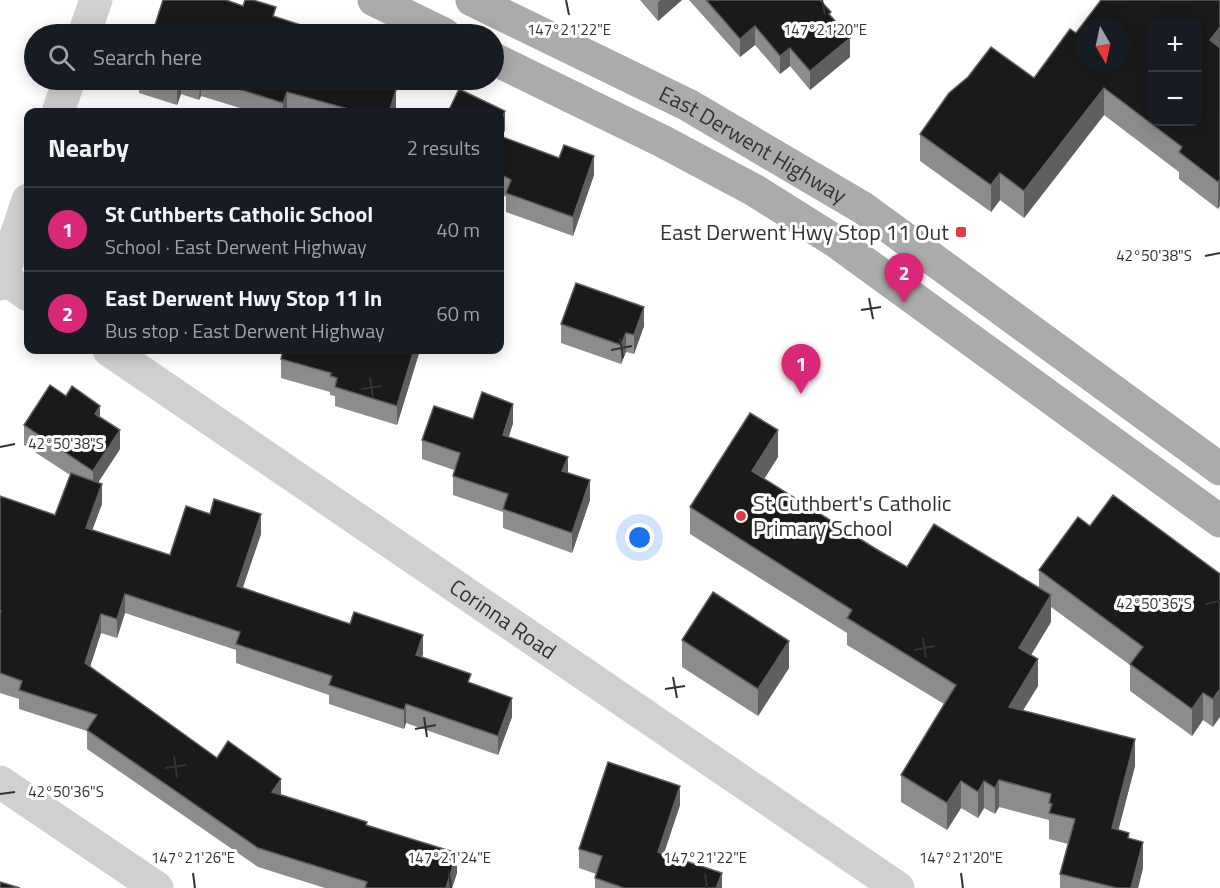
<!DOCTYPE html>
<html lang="en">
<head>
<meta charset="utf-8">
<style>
  body { margin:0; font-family:"Titillium Web",sans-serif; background:#242831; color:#f1f3f6 }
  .controls { position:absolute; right:18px; top:18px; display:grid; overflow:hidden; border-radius:12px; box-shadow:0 3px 15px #0003 }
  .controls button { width:54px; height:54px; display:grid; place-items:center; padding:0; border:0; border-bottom:2px solid #363941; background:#171b24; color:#f1f3f6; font:30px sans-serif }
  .compass { position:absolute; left:1076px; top:18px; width:54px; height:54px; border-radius:50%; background:#171b24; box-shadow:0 3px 15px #0003; rotate:171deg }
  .you { position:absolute; left:640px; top:538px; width:21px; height:21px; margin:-15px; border:4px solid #fff; border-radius:50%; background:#1a73e8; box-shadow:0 0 0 9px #1a73e833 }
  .badge { display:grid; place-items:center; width:39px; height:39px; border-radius:50%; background:#db2777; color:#fff; font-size:20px; font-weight:700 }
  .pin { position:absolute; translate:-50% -50px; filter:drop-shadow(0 2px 3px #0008) }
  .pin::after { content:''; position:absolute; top:32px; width:21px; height:18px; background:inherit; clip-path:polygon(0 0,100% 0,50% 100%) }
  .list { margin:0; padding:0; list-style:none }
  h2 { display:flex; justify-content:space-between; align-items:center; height:78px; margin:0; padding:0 24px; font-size:26px }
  h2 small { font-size:20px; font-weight:400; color:#9ea1a6 }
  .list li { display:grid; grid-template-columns:39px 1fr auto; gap:18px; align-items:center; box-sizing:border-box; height:84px; padding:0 24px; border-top:2px solid #363941 }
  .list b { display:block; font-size:22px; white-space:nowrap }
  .list p { margin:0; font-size:20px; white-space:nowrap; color:#9ea1a6 }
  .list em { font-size:20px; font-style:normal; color:#9ea1a6 }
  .icon { flex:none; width:33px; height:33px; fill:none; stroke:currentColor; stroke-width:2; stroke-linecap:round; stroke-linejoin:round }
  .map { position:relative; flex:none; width:1220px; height:888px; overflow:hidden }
  .search { position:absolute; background:#171b24; box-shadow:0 3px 15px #0003; left:24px; top:24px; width:480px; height:66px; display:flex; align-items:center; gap:15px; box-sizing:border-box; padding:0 21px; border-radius:33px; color:#9ea1a6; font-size:22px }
  .panel { position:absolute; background:#171b24; box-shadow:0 3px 15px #0003; left:24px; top:108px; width:480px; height:246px; border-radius:12px }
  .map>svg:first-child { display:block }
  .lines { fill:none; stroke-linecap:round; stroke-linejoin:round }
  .minor { stroke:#d0d0d0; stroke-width:33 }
  .primary { stroke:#ababab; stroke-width:33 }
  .wall { fill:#8c8c8c }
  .shaded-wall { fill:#5f5f5f }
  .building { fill:#1a1a1a; stroke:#5f5f5f; stroke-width:1.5; fill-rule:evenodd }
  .ticks { fill:none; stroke:#333; stroke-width:2 }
  .poi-dot { fill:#e63946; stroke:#fff; stroke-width:2 }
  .labels { text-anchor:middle; stroke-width:6; stroke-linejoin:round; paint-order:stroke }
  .street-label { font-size:22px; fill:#333; stroke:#fff }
  .poi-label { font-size:22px; fill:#333; stroke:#fff; text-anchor:end }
  .ticks-label { font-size:15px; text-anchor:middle; fill:#333; stroke:#fff; stroke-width:6; stroke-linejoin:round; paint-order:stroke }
</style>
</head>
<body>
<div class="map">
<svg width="1220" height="888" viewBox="0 0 1220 888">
  <rect width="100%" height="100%" fill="#fff"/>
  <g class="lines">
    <!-- minor -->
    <g class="minor">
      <polyline points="84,34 96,0"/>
      <polyline points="58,112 69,80"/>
      <polyline points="0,275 28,295"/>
      <polyline points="0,284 28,200"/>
      <path id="s1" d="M109,350L898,888"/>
      <polyline points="0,782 157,888"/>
    </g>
    <!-- primary -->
    <g class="primary">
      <polyline points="374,0 444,34"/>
      <path id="s2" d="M472,0L688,105L863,208L1220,469"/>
      <polyline points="494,59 662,141 754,190 835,241 1220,521"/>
    </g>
  </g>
  <!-- wall -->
  <g class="wall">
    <polygon points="640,0 682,0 658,21"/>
    <polygon points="689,0 820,0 831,16 850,57 810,90 790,66 780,74 755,45 740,57"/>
    <polygon points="1220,0 1218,209 1179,179 1179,172 1104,115 1024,218 1000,200 991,212 920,161 920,134 1034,78 1076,33"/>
    <polygon points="139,80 394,80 393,89 396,109 395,112 253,112 201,96 199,100 181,94 177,105 139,93"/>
    <polygon points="500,112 505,130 502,137 594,175 573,236 506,212 506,197 500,193"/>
    <polygon points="561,324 644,326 634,354 626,352 621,364 561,343"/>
    <polygon points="282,350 420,350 397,425 335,406 335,396 330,395 330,392 281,378 281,359 283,350"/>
    <polygon points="100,417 120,449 98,483 102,504 92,530 170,555 261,534 242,588 423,654 422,657 471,683 512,717 498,755 406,723 404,729 329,704 329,695 236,663 236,650 125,613 117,638 101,633 90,667 217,758 281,795 367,825 457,873 452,888 325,888 258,867 87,749 87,731 19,709 19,699 0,693 0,496 55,515 70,475 24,445 24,425"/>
    <polygon points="473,419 513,423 509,437 568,473 590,500 572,553 503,528 503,512 453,495 453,476 454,470 422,459 422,440"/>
    <polygon points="778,457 764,479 876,549 907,567 1039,588 1039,570 1090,526 1220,574 1213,727 1203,720 1192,736 1130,691 1130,665 1051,607 1051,622 1031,655 1038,686 1023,710 1135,766 1118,830 1129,838 1143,868 1138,888 1060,888 1060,874 1068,844 1049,839 1049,820 999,807 995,814 984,808 978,818 961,808 947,830 901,802 901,775 944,704 847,645 847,633 690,534 690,507"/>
    <polygon points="682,640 789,668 758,716 682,667"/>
    <polygon points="680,805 664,853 722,888 595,888 595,878 596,874 579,868 579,849"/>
  </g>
  <!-- shaded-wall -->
  <g class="shaded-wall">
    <polygon points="661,0 682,0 658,21 658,2"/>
    <polygon points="755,26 755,45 740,57 740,39"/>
    <polygon points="1220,27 1220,54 1210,40"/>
    <polygon points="850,38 850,57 810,90 810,71"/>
    <polygon points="790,48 790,66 780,74 780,56"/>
    <polygon points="179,80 181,80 181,94 177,105 177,85"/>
    <polygon points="200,80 201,80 201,96 199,100"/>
    <polygon points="390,80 394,80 394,86 388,106 388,87"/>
    <polygon points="1104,88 1104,115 1024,218 1024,191"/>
    <polygon points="396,90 396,109 395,112 389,112"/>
    <polygon points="287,92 287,112 283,112 283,103"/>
    <polygon points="505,111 505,130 500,143 500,123"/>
    <polygon points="594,156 594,175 573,236 573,217"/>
    <polygon points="1000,173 1000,200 991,212 991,185"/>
    <polygon points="1220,179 1220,206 1218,209 1218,182"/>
    <polygon points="644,307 644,326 634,354 634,335"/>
    <polygon points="626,333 626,352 621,364 621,345"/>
    <polygon points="414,350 420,350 397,425 397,406"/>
    <polygon points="513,404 513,423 503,454 503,435"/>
    <polygon points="100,406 100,425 95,414"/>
    <polygon points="120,430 120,449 93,490 93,471"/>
    <polygon points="778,430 778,457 752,498 752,471"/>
    <polygon points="568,457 568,476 562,471"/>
    <polygon points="590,480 590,500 572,553 572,533"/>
    <polygon points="102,484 102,504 86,547 86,528"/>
    <polygon points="261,514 261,534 237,605 237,586"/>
    <polygon points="125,594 125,613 117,638 117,619"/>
    <polygon points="1051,595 1051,622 1019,675 1019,648"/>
    <polygon points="101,614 101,633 85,682 85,663"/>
    <polygon points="423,635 423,654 416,674 416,655"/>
    <polygon points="789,641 789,668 758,716 758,689"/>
    <polygon points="1038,659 1038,686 1009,733 1009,707"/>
    <polygon points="1220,689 1220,717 1213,727 1213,699"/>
    <polygon points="1203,693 1203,720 1192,736 1192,709"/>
    <polygon points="512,698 512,717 498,755 498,736"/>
    <polygon points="406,704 406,723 404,729 404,710"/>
    <polygon points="1135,739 1135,766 1112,855 1112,828"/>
    <polygon points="281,779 281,798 272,792"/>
    <polygon points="999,780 999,807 995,814 995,788"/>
    <polygon points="961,781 961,808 947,830 947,803"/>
    <polygon points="984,781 984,808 978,818 978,792"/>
    <polygon points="680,786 680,805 658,871 658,852"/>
    <polygon points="1143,842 1143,868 1138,888 1131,888"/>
    <polygon points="457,853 457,873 452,888 446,888"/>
    <polygon points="722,873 722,888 716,888"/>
  </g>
  <!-- building -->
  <g class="building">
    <polygon points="163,0 226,0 243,6 245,0 253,0 276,7 273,16 316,30 314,34 152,34"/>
    <polygon points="706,0 820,0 831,12 829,14 850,38 810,71 790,48 780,56 755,26 740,39"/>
    <path d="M1101,0H1220V27L1210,40L1220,48V179L1218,182L1179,152L1182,147L1104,88L1024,191L1000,173L991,185L920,134L949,93L968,77L991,47L1034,78L1070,29L1076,33ZM1152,22H1197V122H1152ZM1085,27H1121V63H1085Z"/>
    <polygon points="158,80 179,80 177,85"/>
    <polygon points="210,80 390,80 388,87 396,90 389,112 359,112 287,92 283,103"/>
    <polygon points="459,89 505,111 500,123 500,112 448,112"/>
    <polygon points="500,136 559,158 564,145 594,156 573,217 506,193 511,180 500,174"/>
    <polygon points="576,283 644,307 634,335 626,333 621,345 561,324"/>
    <polygon points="283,350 414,350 397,406 335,387 337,378 330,376 331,373 281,359"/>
    <polygon points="50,385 66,396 72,386 100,406 95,414 120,430 93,471 24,425"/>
    <polygon points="482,392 513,404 503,435 568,457 562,471 590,480 572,533 503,509 508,494 453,476 460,453 422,440 434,406 473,419"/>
    <polygon points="750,413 778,430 752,471 876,549 907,567 934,524 1051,595 1019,648 1038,659 1009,707 1135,739 1112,828 1129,833 1128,838 1143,842 1131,888 1117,888 1060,874 1075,819 1049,813 1052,804 1049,803 1051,794 999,780 995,788 984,781 978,792 961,781 947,803 901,775 956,685 847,618 852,610 690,507"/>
    <polygon points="71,473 102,484 86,528 170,555 186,506 210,514 214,499 261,514 237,586 350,624 354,612 423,635 416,655 471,674 468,682 512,698 498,736 406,704 404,710 329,685 332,676 236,644 240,632 125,594 117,619 101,614 85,663 217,758 228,741 281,779 272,792 367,822 366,825 457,853 446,888 365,888 367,882 258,848 87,730 97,715 19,690 22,681 0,673 0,614 1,611 0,610 0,496 55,515"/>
    <polygon points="1113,495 1220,574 1220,689 1213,699 1203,693 1192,709 1130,664 1143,647 1039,570 1078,517 1090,526"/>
    <polygon points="713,592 789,641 758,689 682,640"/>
    <polygon points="608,762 680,786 658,852 722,873 716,888 624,888 595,878 602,856 579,849"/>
    <polygon points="0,882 20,888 0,888"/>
  </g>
  <!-- ticks -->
  <path class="ticks" d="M566,0L569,15M822,0L825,15M1205,256L1220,253M869,298L873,319M861,310L881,307M620,338L623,358M611,350L632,346M370,377L373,398M361,389L382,386M0,447L15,444M1205,604L1220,601M923,638L926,658M914,650L935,646M673,677L677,698M665,689L685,686M424,717L427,737M415,729L436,725M174,756L177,777M165,768L186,765M0,794L15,792M193,873L195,888M449,873L451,888M705,873L707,888M961,873L963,888"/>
  <!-- markers -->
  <g class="poi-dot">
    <rect x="955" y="226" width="12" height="12" rx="3"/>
    <circle cx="741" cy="516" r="6"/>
  </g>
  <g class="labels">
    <!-- street labels -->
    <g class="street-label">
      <text dy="8" stroke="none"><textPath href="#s2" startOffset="316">East Derwent Highway</textPath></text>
      <text dy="8" stroke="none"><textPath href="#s1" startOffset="477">Corinna Road</textPath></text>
    </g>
    <!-- poi labels -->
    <g class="poi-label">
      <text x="949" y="240">East Derwent Hwy Stop 11 Out</text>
      <text x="753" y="511" text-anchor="start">St Cuthbert's Catholic<tspan x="753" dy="25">Primary School</tspan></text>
    </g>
  </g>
  <g class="ticks-label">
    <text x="569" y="35">147°21'22"E</text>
    <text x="825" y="35">147°21'20"E</text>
    <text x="1154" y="261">42°50'38"S</text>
    <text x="66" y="449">42°50'38"S</text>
    <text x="1154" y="609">42°50'36"S</text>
    <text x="66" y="797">42°50'36"S</text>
    <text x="193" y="863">147°21'26"E</text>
    <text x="449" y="863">147°21'24"E</text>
    <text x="705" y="863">147°21'22"E</text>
    <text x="961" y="863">147°21'20"E</text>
  </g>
</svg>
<div class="controls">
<button>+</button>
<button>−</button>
</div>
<svg class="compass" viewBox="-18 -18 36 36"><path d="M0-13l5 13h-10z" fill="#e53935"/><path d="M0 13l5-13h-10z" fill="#9ea1a6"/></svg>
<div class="you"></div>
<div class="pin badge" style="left:801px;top:394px">1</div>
<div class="pin badge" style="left:904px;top:303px">2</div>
<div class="search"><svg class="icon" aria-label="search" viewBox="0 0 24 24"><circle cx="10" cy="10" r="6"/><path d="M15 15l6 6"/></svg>Search here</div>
<section class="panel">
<h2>Nearby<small>2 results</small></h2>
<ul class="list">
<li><span class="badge">1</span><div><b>St Cuthberts Catholic School</b><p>School · East Derwent Highway</p></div><em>40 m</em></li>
<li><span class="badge">2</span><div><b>East Derwent Hwy Stop 11 In</b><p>Bus stop · East Derwent Highway</p></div><em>60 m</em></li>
</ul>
</section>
</div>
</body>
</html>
